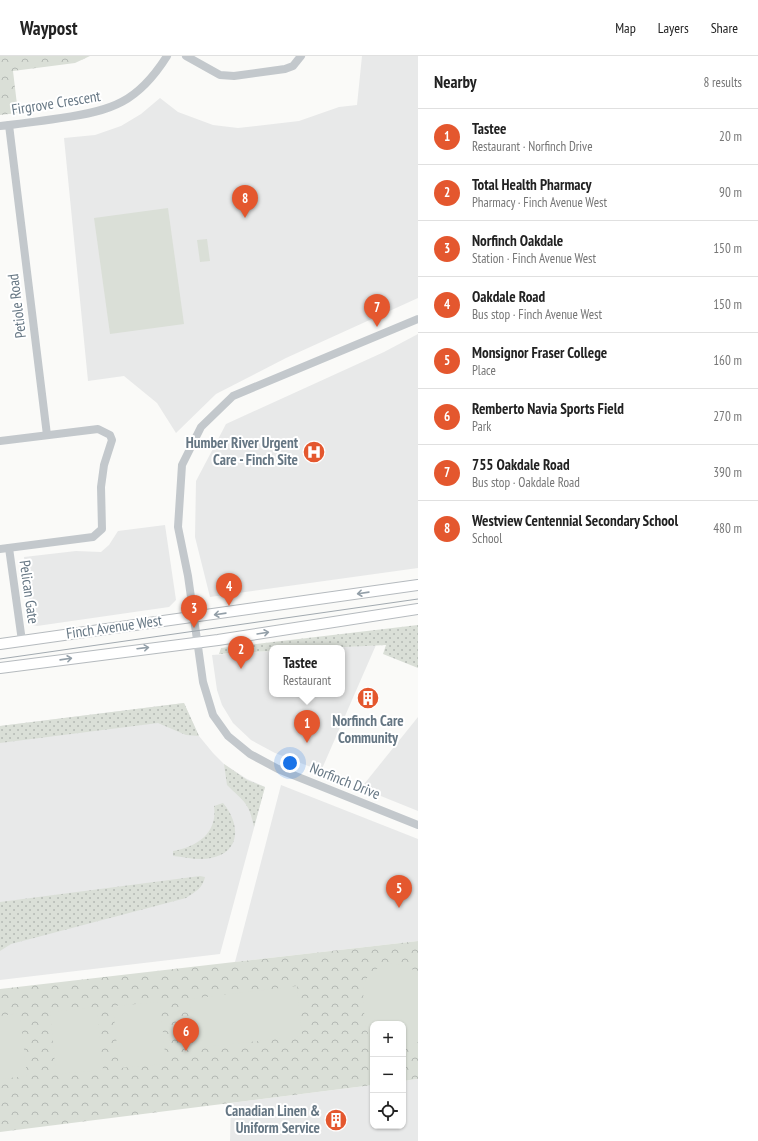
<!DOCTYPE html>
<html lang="en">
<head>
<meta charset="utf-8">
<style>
  body { margin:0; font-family:"PT Sans Narrow",sans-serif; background:#f2f2f2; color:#222 }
  .controls { position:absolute; right:12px; bottom:12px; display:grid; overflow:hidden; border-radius:8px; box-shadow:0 1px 3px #0004 }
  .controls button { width:36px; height:36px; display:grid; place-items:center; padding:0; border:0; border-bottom:1px solid #e0e0e0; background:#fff; color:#222; font:20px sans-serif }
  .you { position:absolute; left:290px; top:707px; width:14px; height:14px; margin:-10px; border:3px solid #fff; border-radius:50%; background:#1a73e8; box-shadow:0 0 0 6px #1a73e833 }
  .badge { display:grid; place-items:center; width:26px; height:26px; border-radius:50%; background:#e4572e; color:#fff; font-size:13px; font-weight:700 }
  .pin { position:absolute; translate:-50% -33px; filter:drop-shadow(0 1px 2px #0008) }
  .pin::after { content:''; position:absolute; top:21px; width:14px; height:12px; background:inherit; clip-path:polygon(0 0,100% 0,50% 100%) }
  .popup { position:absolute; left:269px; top:589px; width:76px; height:52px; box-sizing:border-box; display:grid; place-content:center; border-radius:8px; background:#fff; filter:drop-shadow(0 1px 3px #0005); font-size:13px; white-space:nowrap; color:#767676 }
  .popup b { font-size:15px; color:#222 }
  .popup::after { content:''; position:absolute; left:50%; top:100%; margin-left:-8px; border:8px solid transparent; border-top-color:#fff }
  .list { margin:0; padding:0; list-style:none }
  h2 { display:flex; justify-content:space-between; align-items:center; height:52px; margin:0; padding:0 16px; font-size:17px }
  h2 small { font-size:13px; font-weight:400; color:#767676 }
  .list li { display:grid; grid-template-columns:26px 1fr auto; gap:12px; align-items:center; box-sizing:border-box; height:56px; padding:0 16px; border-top:1px solid #e0e0e0 }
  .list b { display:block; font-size:15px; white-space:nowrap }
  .list p { margin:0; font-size:13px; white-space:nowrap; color:#767676 }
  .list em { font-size:13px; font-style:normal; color:#767676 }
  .icon { flex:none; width:22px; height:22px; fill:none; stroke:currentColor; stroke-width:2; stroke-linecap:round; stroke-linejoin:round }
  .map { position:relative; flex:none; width:418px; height:1085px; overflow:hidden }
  header { display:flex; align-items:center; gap:24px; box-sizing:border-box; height:56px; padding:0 20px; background:#fff; border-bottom:1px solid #e0e0e0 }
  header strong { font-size:19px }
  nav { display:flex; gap:22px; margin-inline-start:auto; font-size:14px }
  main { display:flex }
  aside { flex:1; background:#fff }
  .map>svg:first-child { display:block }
  .built { fill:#e8e9e9 }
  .grass { fill:url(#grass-dots) }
  .park { fill:url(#park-crowns) }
  .pitch { fill:#dadfd7 }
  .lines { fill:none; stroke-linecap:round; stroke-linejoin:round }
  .major-casing { stroke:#b5babe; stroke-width:12 }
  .minor { stroke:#c3c8cc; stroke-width:8 }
  .major { stroke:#fff; stroke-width:10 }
  .tram { stroke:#a2aab0; stroke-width:1 }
  .oneway { stroke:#939fa8 }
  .labels { text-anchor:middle; stroke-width:4; stroke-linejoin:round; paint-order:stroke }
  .street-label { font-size:15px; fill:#657683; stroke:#fff }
  .poi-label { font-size:15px; font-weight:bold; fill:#657683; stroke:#fff; text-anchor:end }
</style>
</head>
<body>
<header>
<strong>Waypost</strong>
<nav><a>Map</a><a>Layers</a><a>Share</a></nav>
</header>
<main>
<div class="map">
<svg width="418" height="1085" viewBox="0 0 418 1085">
  <defs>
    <pattern id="grass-dots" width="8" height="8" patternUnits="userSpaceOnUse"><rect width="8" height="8" fill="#dadfd7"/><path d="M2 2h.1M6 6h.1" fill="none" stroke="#b4b9b4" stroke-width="1.8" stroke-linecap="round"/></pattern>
    <pattern id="park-crowns" width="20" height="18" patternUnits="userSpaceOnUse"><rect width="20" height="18" fill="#dadfd7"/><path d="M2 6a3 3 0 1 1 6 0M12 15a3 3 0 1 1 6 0" fill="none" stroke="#b4b9b4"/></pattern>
  </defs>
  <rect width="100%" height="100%" fill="#fafaf8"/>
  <!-- built -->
  <g class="built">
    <polygon points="362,0 418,0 418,242 286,302 216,338 176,377 157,347 124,320 88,325 64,82 95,79 121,70 141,58 160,42 178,56 213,69 238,72 299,65 339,51 357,49"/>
    <polygon points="418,278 418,512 210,541 195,481 196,425 226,368 384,296"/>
    <polygon points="165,469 176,544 169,551 37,570 32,569 24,501 76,495 101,496 109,489 118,475"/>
    <polygon points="376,589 321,715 275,697 251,684 233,667 222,649 217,634 212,599 272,595 272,638 342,638 342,592 325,592"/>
    <polygon points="184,647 199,680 213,697 224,708 247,723 265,731 220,898 0,924 0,670"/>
    <polygon points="418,661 418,755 361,732"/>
    <polygon points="281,729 418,783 418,885 235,906"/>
    <polygon points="418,1023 418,1085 230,1085 231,1047 373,1029 373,1070 403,1070 403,1025"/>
  </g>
  <!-- grass -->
  <g class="grass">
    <polygon points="418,569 418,612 383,598 386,589 325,592 272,592 272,595 219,598 221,592"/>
    <polygon points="184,647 199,680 186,679 158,667 0,687 0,670"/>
    <path d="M224,708L247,724L265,731L254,771C249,746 244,746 227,729Z"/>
    <path d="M223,747C240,767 242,796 211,802C199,805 185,801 173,800V795C197,791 218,777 214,750Z"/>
    <path d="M200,820L205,821C203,832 195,836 186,842L11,888L0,895V846Z"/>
  </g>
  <!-- park -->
  <g class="park">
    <polygon points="0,0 90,0 75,7 13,15 18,57 0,59"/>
    <polygon points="418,885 418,1023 403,1025 403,968 373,968 373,1029 0,1076 0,933"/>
  </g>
  <!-- pitch -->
  <g class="pitch">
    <polygon points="168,152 184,268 110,278 94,162"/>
    <polygon points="207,183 210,205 200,206 197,184"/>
    <path d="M391,907C401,909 412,910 418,919V986L403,994V968H373V986C365,974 365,968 364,954C362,927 363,915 391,907Z"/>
    <polygon points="297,930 302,980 195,992 189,943"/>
    <polygon points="160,946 166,1008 119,1012 113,950"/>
    <polygon points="97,951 103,1014 56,1018 50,956"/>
    <polygon points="20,957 27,1020 0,1023 0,960"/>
  </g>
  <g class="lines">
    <!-- major casing -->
    <g class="major-casing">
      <g id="major">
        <polyline points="0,588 418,529"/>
        <polyline points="0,612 218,584 418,553"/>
      </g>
    </g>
    <!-- minor -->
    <g class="minor">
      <polyline points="186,0 220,19 234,20 285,13 293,10 301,0"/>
      <polyline points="9,69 47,379"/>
      <path d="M0,70C20,68 41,65 61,62C112,55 138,46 167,0"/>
      <polyline points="418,263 233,340 201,371 182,409 178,471 188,520 203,626 213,659 228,680 250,698 278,713 418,769"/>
      <polyline points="0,385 98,373 110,379 112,384 104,409 101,431 102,473 93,481 0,493"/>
      <polyline points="9,492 22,585"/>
    </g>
    <!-- major -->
    <use href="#major" class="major"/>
    <!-- tram -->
    <polyline class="tram" points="0,603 418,543"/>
  </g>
  <!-- one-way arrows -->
  <defs><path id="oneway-shaft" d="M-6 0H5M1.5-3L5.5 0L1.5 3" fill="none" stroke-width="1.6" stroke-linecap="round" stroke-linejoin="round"/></defs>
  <g class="oneway">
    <use href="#oneway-shaft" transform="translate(363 537) rotate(172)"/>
    <use href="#oneway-shaft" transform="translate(220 558) rotate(172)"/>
    <use href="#oneway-shaft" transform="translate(263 577) rotate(-9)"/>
    <use href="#oneway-shaft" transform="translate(143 592) rotate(-7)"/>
    <use href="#oneway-shaft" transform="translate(66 603) rotate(-8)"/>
  </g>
  <!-- icons -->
  <defs>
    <g id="hospital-disc" transform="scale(1.15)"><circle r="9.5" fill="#e4572e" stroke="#fff"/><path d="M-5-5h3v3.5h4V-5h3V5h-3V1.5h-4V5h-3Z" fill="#fff"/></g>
    <g id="building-disc" transform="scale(1.15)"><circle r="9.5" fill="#e4572e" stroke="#fff"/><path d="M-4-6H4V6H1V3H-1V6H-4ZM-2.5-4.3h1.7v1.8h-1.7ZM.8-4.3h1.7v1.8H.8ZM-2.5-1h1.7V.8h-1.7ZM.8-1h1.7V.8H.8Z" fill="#fff"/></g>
  </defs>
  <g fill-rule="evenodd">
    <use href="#hospital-disc" x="314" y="396"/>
    <use href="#building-disc" x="368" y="642"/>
    <use href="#building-disc" x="336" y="1064"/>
  </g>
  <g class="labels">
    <!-- street labels -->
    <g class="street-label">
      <text transform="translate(56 47) rotate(-9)" y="5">Firgrove Crescent</text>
      <text transform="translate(17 250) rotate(-97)" y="5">Petiole Road</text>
      <text transform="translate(29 536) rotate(82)" y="5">Pelican Gate</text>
      <text transform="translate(114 571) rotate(-8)" y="5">Finch Avenue West</text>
      <text transform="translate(345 725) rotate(22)" y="5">Norfinch Drive</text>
    </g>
    <!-- poi labels -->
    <g class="poi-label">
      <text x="298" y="392">Humber River Urgent<tspan x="298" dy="17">Care - Finch Site</tspan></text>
      <text x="368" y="670" text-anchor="middle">Norfinch Care<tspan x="368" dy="17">Community</tspan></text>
      <text x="320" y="1060">Canadian Linen &amp;<tspan x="320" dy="17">Uniform Service</tspan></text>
    </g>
  </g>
</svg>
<div class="controls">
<button>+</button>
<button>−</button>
<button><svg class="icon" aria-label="locate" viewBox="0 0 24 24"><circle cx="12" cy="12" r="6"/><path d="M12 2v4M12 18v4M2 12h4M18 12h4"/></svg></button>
</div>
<div class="you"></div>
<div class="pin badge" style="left:307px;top:687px">1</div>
<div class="popup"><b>Tastee</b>Restaurant</div>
<div class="pin badge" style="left:241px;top:613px">2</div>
<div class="pin badge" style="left:194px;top:572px">3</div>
<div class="pin badge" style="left:229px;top:550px">4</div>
<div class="pin badge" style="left:399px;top:852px">5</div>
<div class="pin badge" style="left:186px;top:995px">6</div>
<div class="pin badge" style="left:377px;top:271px">7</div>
<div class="pin badge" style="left:245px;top:162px">8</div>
</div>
<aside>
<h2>Nearby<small>8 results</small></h2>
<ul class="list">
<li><span class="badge">1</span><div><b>Tastee</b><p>Restaurant · Norfinch Drive</p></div><em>20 m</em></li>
<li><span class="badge">2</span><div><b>Total Health Pharmacy</b><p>Pharmacy · Finch Avenue West</p></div><em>90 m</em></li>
<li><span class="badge">3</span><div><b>Norfinch Oakdale</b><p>Station · Finch Avenue West</p></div><em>150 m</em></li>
<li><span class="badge">4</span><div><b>Oakdale Road</b><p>Bus stop · Finch Avenue West</p></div><em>150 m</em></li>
<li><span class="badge">5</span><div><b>Monsignor Fraser College</b><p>Place</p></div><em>160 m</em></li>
<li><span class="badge">6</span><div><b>Remberto Navia Sports Field</b><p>Park</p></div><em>270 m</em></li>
<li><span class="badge">7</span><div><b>755 Oakdale Road</b><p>Bus stop · Oakdale Road</p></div><em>390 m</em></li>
<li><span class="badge">8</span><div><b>Westview Centennial Secondary School</b><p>School</p></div><em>480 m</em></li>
</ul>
</aside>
</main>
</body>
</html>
